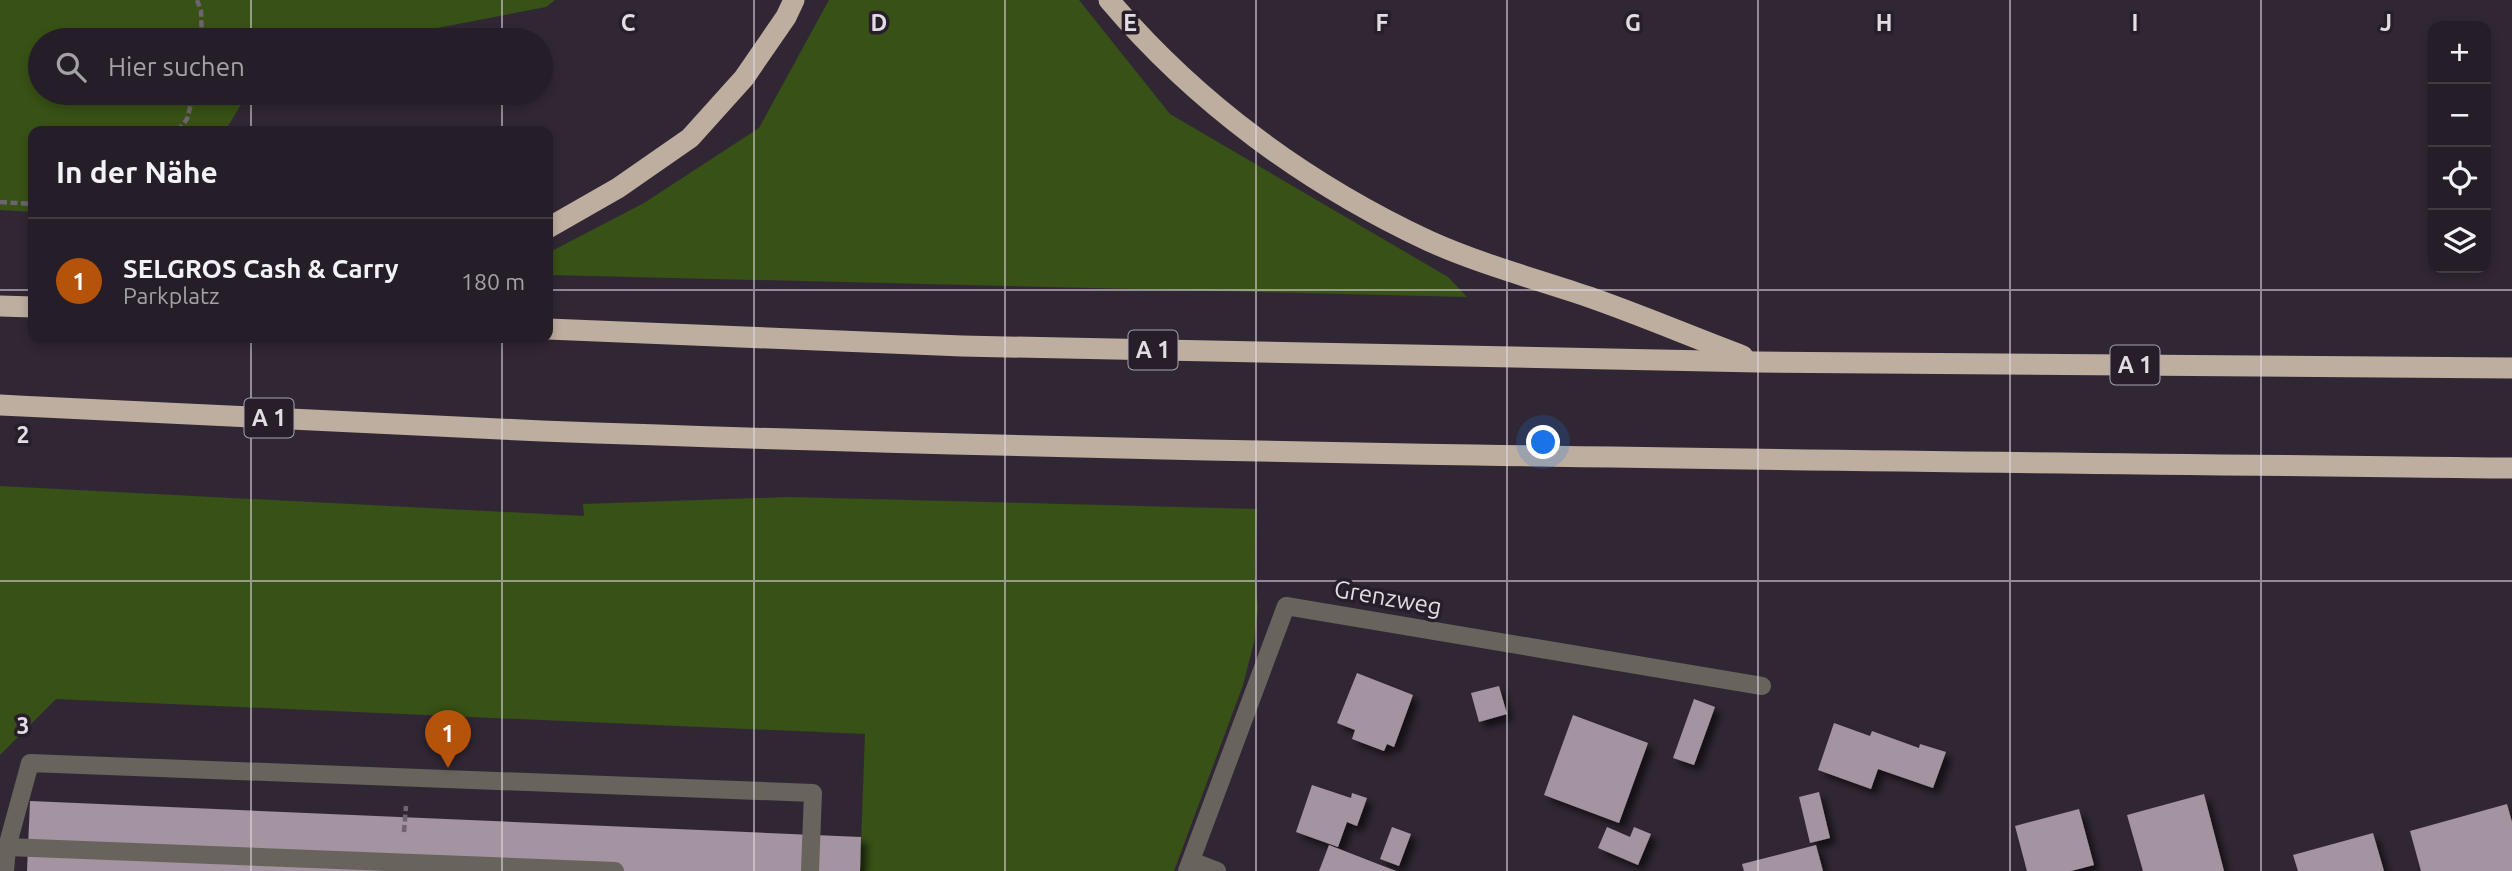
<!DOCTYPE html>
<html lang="de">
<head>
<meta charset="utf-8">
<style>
  body { margin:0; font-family:Ubuntu,sans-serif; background:#2d262f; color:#f1f3f6 }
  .controls { position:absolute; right:21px; top:21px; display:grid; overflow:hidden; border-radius:14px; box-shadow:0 4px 10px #0003 }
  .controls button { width:63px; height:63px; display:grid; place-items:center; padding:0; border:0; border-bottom:2px solid #423b44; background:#251d27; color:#f1f3f6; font:35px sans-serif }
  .you { position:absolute; left:1544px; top:443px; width:24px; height:24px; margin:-18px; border:5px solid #fff; border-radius:50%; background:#1a73e8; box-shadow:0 0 0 10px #1a73e833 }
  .badge { display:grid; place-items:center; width:46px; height:46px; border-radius:50%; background:#b45309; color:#fff; font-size:23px; font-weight:700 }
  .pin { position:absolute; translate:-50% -58px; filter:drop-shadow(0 2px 4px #0008) }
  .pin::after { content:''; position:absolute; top:37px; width:24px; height:21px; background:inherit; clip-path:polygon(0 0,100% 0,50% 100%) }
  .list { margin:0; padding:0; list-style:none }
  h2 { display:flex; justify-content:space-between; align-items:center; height:91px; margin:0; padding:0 28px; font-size:30px }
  h2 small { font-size:23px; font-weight:400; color:#a3a2a7 }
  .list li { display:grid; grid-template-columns:46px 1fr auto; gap:21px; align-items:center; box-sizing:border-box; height:126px; padding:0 28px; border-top:2px solid #423b44 }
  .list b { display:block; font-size:26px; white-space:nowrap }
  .list p { margin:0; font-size:23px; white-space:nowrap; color:#a3a2a7 }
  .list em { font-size:23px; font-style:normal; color:#a3a2a7 }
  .icon { flex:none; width:38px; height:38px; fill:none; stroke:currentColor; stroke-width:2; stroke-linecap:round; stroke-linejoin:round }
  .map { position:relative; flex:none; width:2512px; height:871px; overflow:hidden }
  .search { position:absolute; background:#251d27; box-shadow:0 4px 10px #0003; left:28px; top:28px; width:525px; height:77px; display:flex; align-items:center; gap:18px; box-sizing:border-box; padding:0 24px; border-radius:38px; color:#a3a2a7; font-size:26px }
  .panel { position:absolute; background:#251d27; box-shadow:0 4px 10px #0003; left:28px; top:126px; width:525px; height:217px; border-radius:14px }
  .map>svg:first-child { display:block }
  .green { fill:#385116 }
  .building { fill:#a493a0; filter:url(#shadow) }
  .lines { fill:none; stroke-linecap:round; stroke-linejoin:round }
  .path { stroke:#6d646f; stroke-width:4.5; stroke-dasharray:7 3.5; stroke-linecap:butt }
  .service { stroke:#68635c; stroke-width:18 }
  .minor { stroke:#68635c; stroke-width:18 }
  .motorway { stroke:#bdae9f; stroke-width:21 }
  .grid { fill:none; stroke:#e3dce5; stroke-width:2; stroke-opacity:0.55 }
  .labels { text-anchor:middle; stroke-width:7; stroke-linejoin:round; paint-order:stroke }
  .shield { fill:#271e2a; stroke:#aba3ad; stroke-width:2 }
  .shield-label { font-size:23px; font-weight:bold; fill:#e3dce5 }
  .street-label { font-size:24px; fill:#e3dce5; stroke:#271e2a }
  .grid-label { font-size:23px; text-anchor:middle; font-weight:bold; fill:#e3dce5; stroke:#271e2a; stroke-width:7; stroke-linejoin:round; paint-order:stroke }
</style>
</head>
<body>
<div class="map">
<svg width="2512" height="871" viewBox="0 0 2512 871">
  <defs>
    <filter id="shadow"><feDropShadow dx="6" dy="6" stdDeviation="3.5" flood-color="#0009"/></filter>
  </defs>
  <rect width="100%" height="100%" fill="#312734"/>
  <!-- green -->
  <g class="green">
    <polygon points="0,0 555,0 546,7 375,40 40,40 40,93 248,93 225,131 33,131 33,212 0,210"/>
    <polygon points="829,0 1079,0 1170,114 1448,277 1467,297 550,275 548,271 548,253 644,203 759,128"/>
    <polygon points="0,486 584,516 583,504 789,497 1257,509 1255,573 1258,608 1254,642 1243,685 1174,871 860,871 865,734 56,699 0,755"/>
  </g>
  <!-- building -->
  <g class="building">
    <polygon points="1357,673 1413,695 1394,747 1387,744 1384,751 1352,739 1355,730 1337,723"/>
    <polygon points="1499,686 1507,714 1479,722 1471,693"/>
    <polygon points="1694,699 1715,707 1694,765 1673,758"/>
    <polygon points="1573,715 1648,743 1619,823 1544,795"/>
    <polygon points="1834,723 1870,736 1872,731 1919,748 1920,744 1946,752 1933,788 1878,769 1871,789 1818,770"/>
    <polygon points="1312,785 1351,798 1352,793 1367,798 1357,826 1347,822 1338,847 1296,832"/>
    <polygon points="1819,792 1830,838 1810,843 1799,797"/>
    <polygon points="2204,794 2224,871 2143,871 2127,815"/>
    <polygon points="30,801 861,837 860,871 27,871"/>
    <polygon points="2507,804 2512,822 2512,871 2421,871 2410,831"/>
    <polygon points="2079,809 2094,865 2071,871 2027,871 2015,826"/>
    <polygon points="1392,827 1411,834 1399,866 1380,859"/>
    <polygon points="1607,827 1630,837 1634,827 1651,834 1638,865 1598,848"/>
    <polygon points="2373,833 2384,871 2298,871 2293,855"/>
    <polygon points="1329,845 1396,871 1319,871"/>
    <polygon points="1816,845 1823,871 1744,871 1742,864"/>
  </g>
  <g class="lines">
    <!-- path -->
    <g class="path">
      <polyline points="197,0 201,11 202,40"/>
      <polyline points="178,131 187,119 194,93"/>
      <polyline points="0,202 33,204"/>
      <polyline points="404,832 406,806"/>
    </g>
    <!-- service -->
    <g class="service">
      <polyline points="7,847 615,871"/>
      <polyline points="1191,861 1217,871"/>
      <polyline points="5,871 7,847 30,763 813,793 810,871"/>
    </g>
    <!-- minor -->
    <polyline class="minor" points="1187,871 1286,606 1762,686"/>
    <!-- motorway -->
    <g class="motorway">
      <path d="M1109,0C1196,103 1307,184 1429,241C1480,264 1536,279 1589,297C1641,315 1692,337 1743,356"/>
      <polyline points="548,228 618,188 690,138 744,78 786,17 794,0"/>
      <polyline points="0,306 33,307"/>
      <polyline points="548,329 962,346 1758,362 2512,368"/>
      <path d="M0,405C181,414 362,424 542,431C1199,455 1855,461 2512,468"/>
    </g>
  </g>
  <!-- grid -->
  <path class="grid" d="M251,0V40M502,0V40M754,0V871M1005,0V871M1256,0V871M1507,0V871M1758,0V871M2010,0V871M2261,0V871M251,93V131M502,93V131M0,290H33M548,290H2512M251,338V871M502,338V871M0,581H2512"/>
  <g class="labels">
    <!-- shield labels -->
    <g class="shield">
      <rect x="1128.5" y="330.5" width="49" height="39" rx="5"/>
      <rect x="2110.5" y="345.5" width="49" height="39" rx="5"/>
      <rect x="244.5" y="398.5" width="49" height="39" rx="5"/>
    </g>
    <g class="shield-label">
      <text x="1153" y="358">A 1</text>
      <text x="2135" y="373">A 1</text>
      <text x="269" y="426">A 1</text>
    </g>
    <!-- street labels -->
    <g class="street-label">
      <text transform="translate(1388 598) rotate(10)" y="8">Grenzweg</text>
    </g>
  </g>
  <g class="grid-label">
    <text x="628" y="31">C</text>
    <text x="879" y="31">D</text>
    <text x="1130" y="31">E</text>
    <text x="1382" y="31">F</text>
    <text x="1633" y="31">G</text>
    <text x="1884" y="31">H</text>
    <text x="2135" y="31">I</text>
    <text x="2386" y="31">J</text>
    <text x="23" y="443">2</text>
    <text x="23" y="734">3</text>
  </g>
</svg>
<div class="controls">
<button>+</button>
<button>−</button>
<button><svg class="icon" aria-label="locate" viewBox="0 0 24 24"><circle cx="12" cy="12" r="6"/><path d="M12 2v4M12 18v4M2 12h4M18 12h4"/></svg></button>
<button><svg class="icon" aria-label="layers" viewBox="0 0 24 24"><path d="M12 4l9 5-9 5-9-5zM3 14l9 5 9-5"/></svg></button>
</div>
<div class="you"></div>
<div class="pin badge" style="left:448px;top:768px">1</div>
<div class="search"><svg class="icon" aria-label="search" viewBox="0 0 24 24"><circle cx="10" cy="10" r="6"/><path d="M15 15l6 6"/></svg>Hier suchen</div>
<section class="panel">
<h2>In der Nähe<small></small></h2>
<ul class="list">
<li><span class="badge">1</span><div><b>SELGROS Cash &amp; Carry</b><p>Parkplatz</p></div><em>180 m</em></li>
</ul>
</section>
</div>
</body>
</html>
